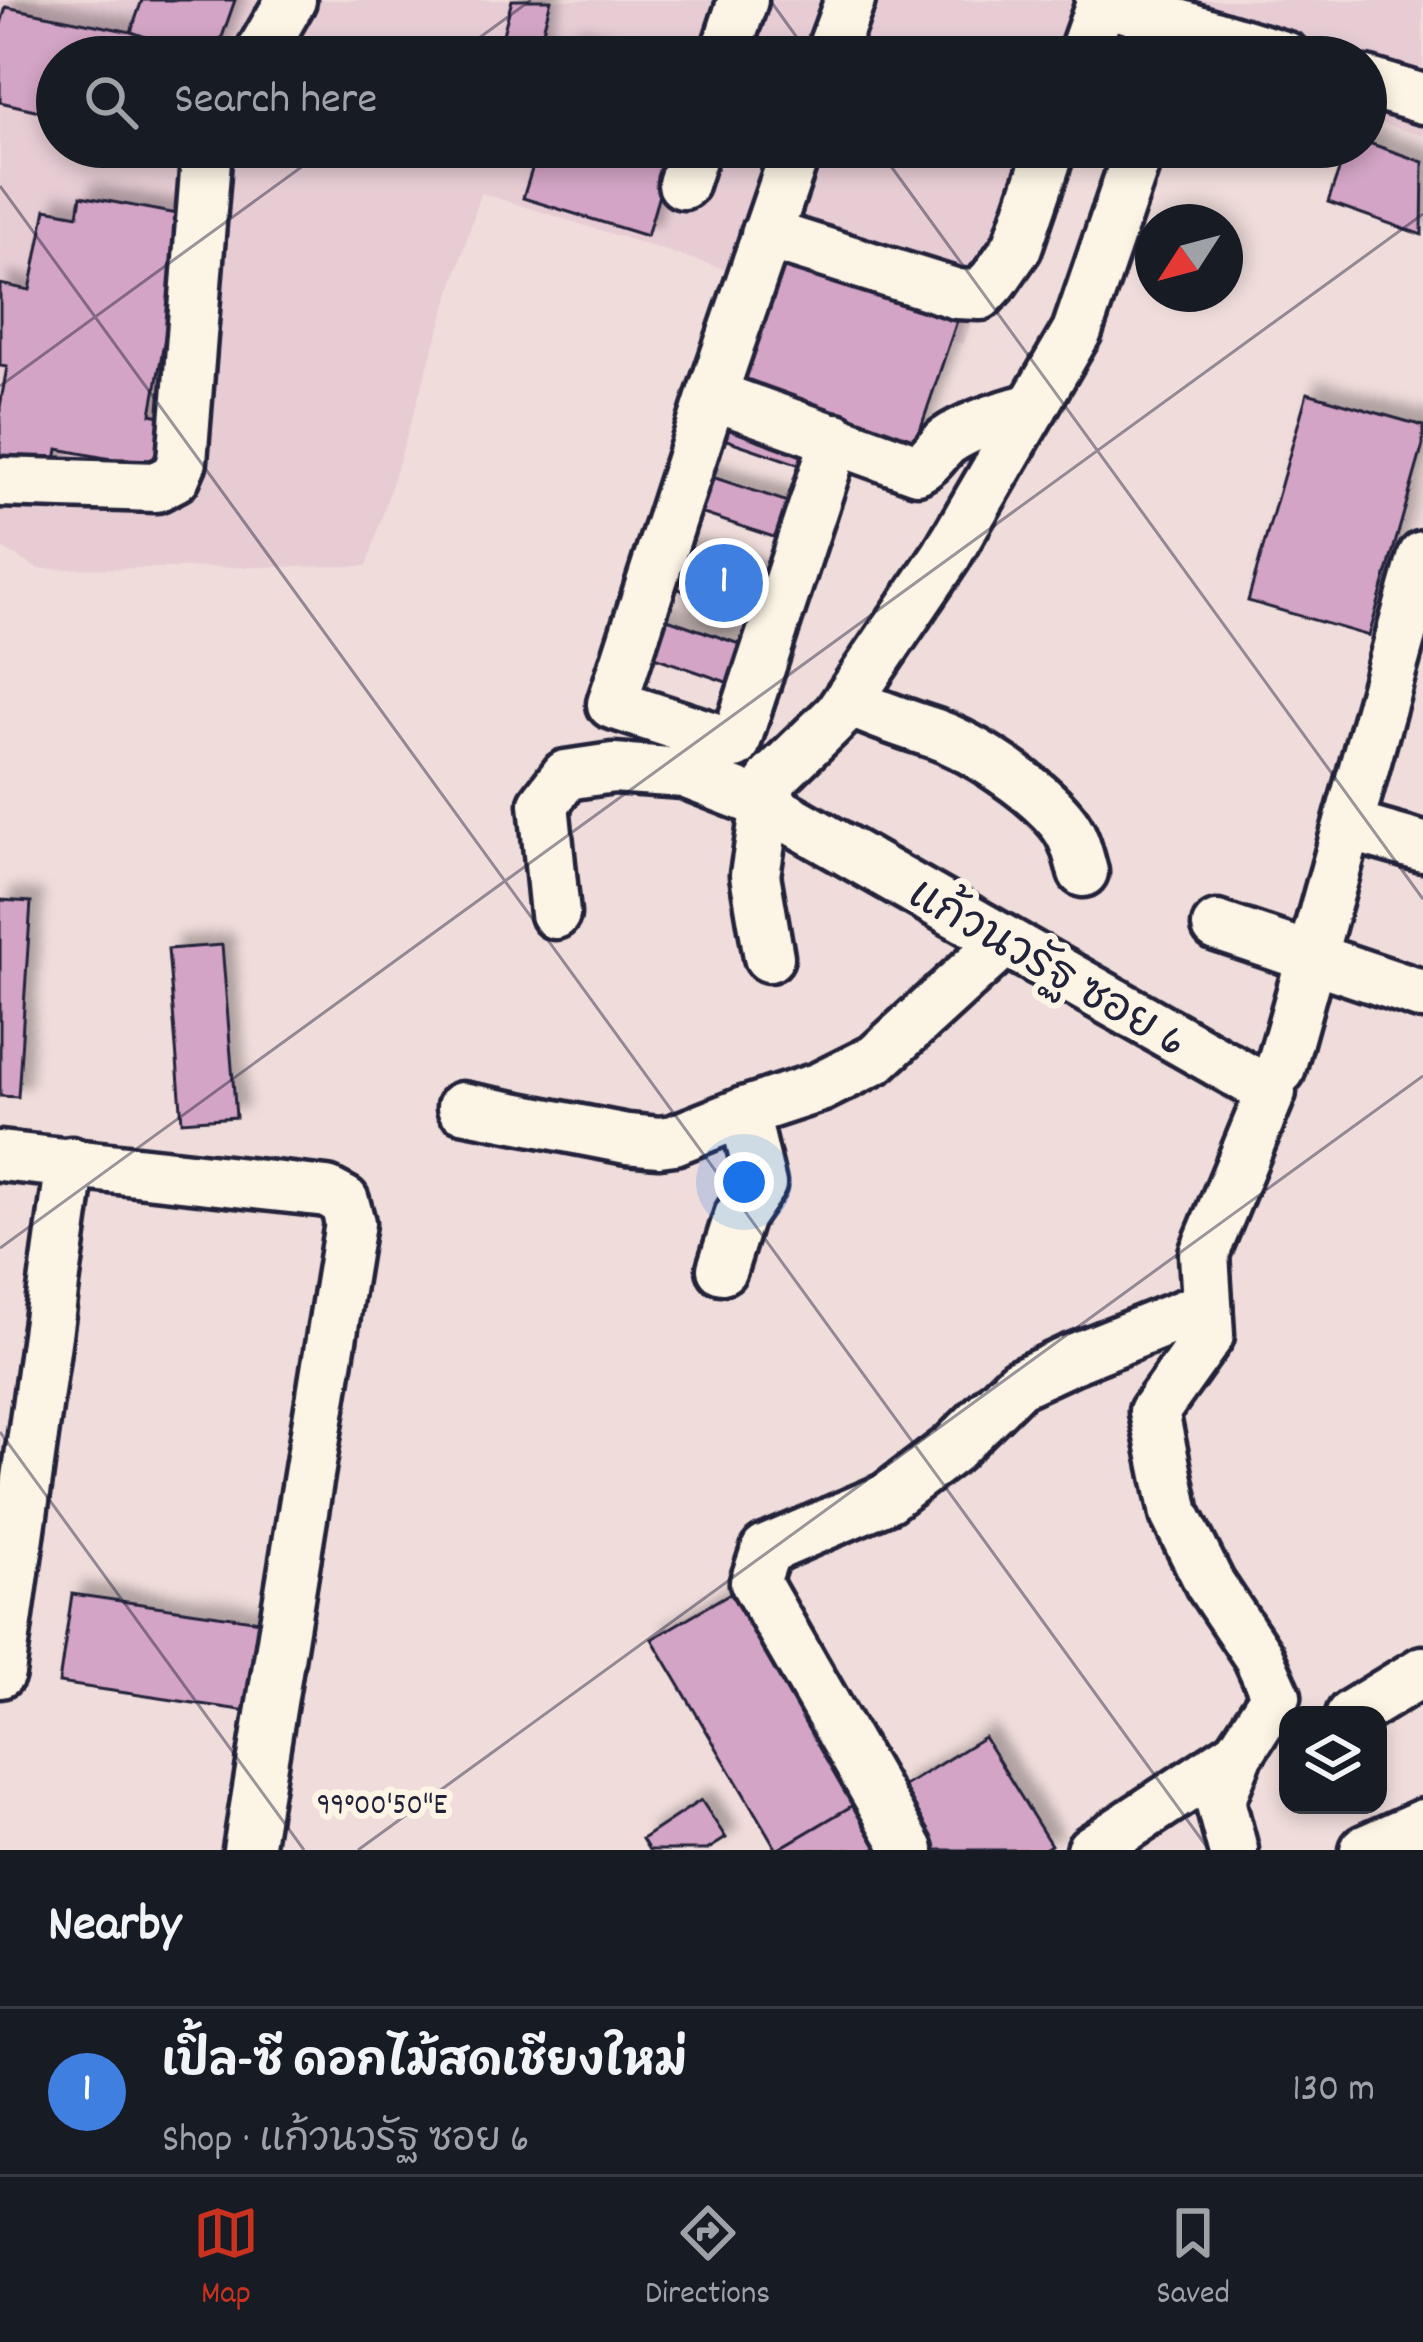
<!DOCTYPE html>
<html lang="en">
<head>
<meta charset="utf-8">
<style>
  body { margin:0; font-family:Dekko,"Playpen Sans Thai",sans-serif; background:#242831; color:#f1f3f6 }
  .controls { position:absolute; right:36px; bottom:36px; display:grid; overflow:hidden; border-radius:24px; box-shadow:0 6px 18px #0003 }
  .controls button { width:108px; height:108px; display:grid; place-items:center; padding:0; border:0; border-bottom:3px solid #363941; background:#171b24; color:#f1f3f6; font:60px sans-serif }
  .compass { position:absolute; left:1135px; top:204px; width:108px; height:108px; border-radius:50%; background:#171b24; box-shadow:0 6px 18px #0003; rotate:234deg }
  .you { position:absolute; left:744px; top:1182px; width:42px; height:42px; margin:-30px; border:9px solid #fff; border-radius:50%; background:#1a73e8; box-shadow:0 0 0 18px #1a73e833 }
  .badge { display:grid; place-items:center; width:78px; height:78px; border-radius:50%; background:#c8321e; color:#fff; font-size:39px; font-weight:700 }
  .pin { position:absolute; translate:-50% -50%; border:6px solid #fff; box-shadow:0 3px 12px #0006 }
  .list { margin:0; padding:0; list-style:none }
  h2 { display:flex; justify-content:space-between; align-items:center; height:156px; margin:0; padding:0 48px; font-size:51px }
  h2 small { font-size:39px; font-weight:400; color:#9ea1a6 }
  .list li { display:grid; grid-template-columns:78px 1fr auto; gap:36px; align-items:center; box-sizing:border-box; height:168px; padding:0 48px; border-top:3px solid #363941 }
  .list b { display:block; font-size:45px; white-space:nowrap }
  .list p { margin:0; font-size:39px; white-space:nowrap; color:#9ea1a6 }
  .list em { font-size:39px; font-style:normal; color:#9ea1a6 }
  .icon { flex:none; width:66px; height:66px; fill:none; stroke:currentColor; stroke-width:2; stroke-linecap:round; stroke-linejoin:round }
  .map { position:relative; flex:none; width:1423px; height:1850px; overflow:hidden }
  .search { position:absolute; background:#171b24; box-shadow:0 6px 18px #0003; left:36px; right:36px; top:36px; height:132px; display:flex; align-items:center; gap:30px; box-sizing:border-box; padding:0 42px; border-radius:66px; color:#9ea1a6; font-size:45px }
  .sheet { height:324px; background:#171b24 }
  nav { display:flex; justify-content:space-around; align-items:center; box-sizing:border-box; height:168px; border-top:3px solid #363941; background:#171b24; font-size:33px; color:#9ea1a6 }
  nav a { display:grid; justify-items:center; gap:6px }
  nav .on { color:#c8321e }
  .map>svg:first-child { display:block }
  .built { fill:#e7ccd4 }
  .building { fill:#d3a4c5; stroke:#22223b; stroke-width:3; filter:url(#shadow) }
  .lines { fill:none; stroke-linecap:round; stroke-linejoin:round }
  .minor-casing { stroke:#22223b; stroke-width:57 }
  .minor { stroke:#fcf5e5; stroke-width:48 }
  .ticks { fill:none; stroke:#22223b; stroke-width:3; stroke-opacity:0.45 }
  .labels { text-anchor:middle; stroke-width:12; stroke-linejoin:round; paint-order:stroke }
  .street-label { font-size:45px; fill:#22223b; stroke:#fcf5e5 }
  .ticks-label { font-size:30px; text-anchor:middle; fill:#22223b; stroke:#fcf5e5; stroke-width:12; stroke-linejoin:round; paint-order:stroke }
</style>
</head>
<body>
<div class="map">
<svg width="1423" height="1850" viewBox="0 0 1423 1850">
  <defs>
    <filter id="shadow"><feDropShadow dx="11" dy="-11" stdDeviation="6" flood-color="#0004"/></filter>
  </defs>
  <rect width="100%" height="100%" fill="#f0dddb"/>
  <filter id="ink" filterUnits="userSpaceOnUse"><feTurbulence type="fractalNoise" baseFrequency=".00833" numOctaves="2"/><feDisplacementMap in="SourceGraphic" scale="24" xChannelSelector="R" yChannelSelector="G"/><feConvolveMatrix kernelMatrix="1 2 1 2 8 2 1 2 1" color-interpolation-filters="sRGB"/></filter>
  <g filter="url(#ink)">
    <!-- built -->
    <polygon class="built" points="0,0 1423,0 1423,136 1366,119 1366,57 1159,57 1062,28 1053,57 57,57 57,147 1025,147 964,344 481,193 367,566 38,569 0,547"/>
    <!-- building -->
    <g class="building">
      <polygon points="142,0 235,0 215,57 202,57 131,32"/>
      <polygon points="512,0 551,0 536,57 497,57"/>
      <polygon points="6,7 131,32 202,57 57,57 57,115 0,102 0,27"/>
      <polygon points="570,41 622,57 565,57"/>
      <polygon points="1366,142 1423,162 1422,235 1328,202 1347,147 1366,147"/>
      <polygon points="539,147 673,147 647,236 523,198"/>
      <polygon points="81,196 187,216 151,414 173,419 164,469 58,449 54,473 0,463 0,407 7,367 0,366 0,284 30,290 46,209 78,215"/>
      <polygon points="769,244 960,312 912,454 719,389"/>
      <polygon points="1307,393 1423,426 1423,445 1369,636 1248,601"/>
      <polygon points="722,404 822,438 812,469 712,435"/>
      <polygon points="700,473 797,505 786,541 688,509"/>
      <polygon points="680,549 779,580 767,617 669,586"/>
      <polygon points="653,614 748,647 735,685 640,652"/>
      <polygon points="0,900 31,902 18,1097 0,1096"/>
      <polygon points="222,945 236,1117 182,1121 168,949"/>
      <polygon points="737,1589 862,1800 777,1850 652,1639"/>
      <polygon points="72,1594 267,1622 254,1712 59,1683"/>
      <polygon points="984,1737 1051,1845 1043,1850 932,1850 896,1791"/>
      <polygon points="701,1800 726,1838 707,1850 649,1850 642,1839"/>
      <polygon points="862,1800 890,1850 777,1850"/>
    </g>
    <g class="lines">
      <!-- minor casing -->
      <g class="minor-casing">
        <g id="minor">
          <polyline points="1100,0 1286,57"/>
          <polyline points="258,57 291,0"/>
          <polyline points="724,57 743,0"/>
          <polyline points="829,57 850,0"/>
          <polyline points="1082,57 1102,1"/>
          <polyline points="1366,82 1423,99"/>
          <polyline points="797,147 712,395 612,704 735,744 836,438"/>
          <polyline points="1140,147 1077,331 946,556 838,715 773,778 766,805 1271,1092 1204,1254 1209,1335 1154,1412 1175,1514 1210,1584 1258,1656 1276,1696 1239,1753 1220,1801 1233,1850"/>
          <polyline points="683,184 695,147"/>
          <polyline points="766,234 957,294 980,295 994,280 1017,247 1051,147"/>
          <path d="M712,395L917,469C931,462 936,450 947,441C971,424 1005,416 1033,407"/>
          <polyline points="0,482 156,487 175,477 182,461 207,147"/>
          <path d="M848,701C877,715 906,724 936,734C975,748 1035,788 1061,820C1074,835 1078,853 1083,872"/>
          <polyline points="1349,826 1423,847"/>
          <polyline points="555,914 544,804 566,775 613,768 684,773 766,805 755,875 769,957"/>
          <polyline points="1217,926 1423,995"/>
          <polyline points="1280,1070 1423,556"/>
          <polyline points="462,1107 627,1139 659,1142 674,1140 744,1112 820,1087 876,1059 1005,941"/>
          <polyline points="0,1156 327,1192 344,1201 350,1223 248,1850"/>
          <polyline points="722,1269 739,1216 761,1184 744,1112"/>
          <polyline points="0,1673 71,1162"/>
          <polyline points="1351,1715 1423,1671"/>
          <polyline points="909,1850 755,1582 766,1550 887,1498 952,1449 1018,1384 1070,1360 1207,1305"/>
          <polyline points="1091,1850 1239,1753"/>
          <polyline points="1365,1850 1423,1824"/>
        </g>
      </g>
      <!-- minor -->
      <use href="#minor" class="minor"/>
    </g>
  </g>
  <!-- ticks -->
  <path class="ticks" d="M770,0L811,57M453,57L531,0M877,147L1423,899M0,186L1209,1850M0,386L329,147M0,1248L1423,214M0,1432L304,1850M358,1850L1423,1076"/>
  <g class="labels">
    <!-- street labels -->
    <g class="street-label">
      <text transform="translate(1049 965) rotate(30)" y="16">แก้วนวรัฐ ซอย 6</text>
    </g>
  </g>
  <g class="ticks-label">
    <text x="382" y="1813">99°00'50"E</text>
  </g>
</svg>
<div class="controls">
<button><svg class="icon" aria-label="layers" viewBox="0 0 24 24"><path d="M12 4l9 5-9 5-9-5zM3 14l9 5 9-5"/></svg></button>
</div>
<svg class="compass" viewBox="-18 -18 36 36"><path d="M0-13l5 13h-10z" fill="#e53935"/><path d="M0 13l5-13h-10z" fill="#9ea1a6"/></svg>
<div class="you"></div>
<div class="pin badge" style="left:724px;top:583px;background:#3f7fe0">1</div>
<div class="search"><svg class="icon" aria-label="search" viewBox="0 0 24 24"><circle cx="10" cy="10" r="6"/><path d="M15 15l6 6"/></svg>Search here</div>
</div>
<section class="sheet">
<h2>Nearby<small></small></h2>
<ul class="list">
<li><span class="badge" style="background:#3f7fe0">1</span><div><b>เปิ้ล-ซี ดอกไม้สดเชียงใหม่</b><p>Shop · แก้วนวรัฐ ซอย 6</p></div><em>130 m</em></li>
</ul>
</section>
<nav>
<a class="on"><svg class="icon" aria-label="map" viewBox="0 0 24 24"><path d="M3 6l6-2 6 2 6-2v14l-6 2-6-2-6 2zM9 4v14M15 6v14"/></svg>Map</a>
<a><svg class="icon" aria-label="directions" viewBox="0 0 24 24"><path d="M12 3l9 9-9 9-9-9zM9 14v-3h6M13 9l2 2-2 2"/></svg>Directions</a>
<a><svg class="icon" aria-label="saved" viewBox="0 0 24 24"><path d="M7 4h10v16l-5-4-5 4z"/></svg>Saved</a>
</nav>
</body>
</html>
